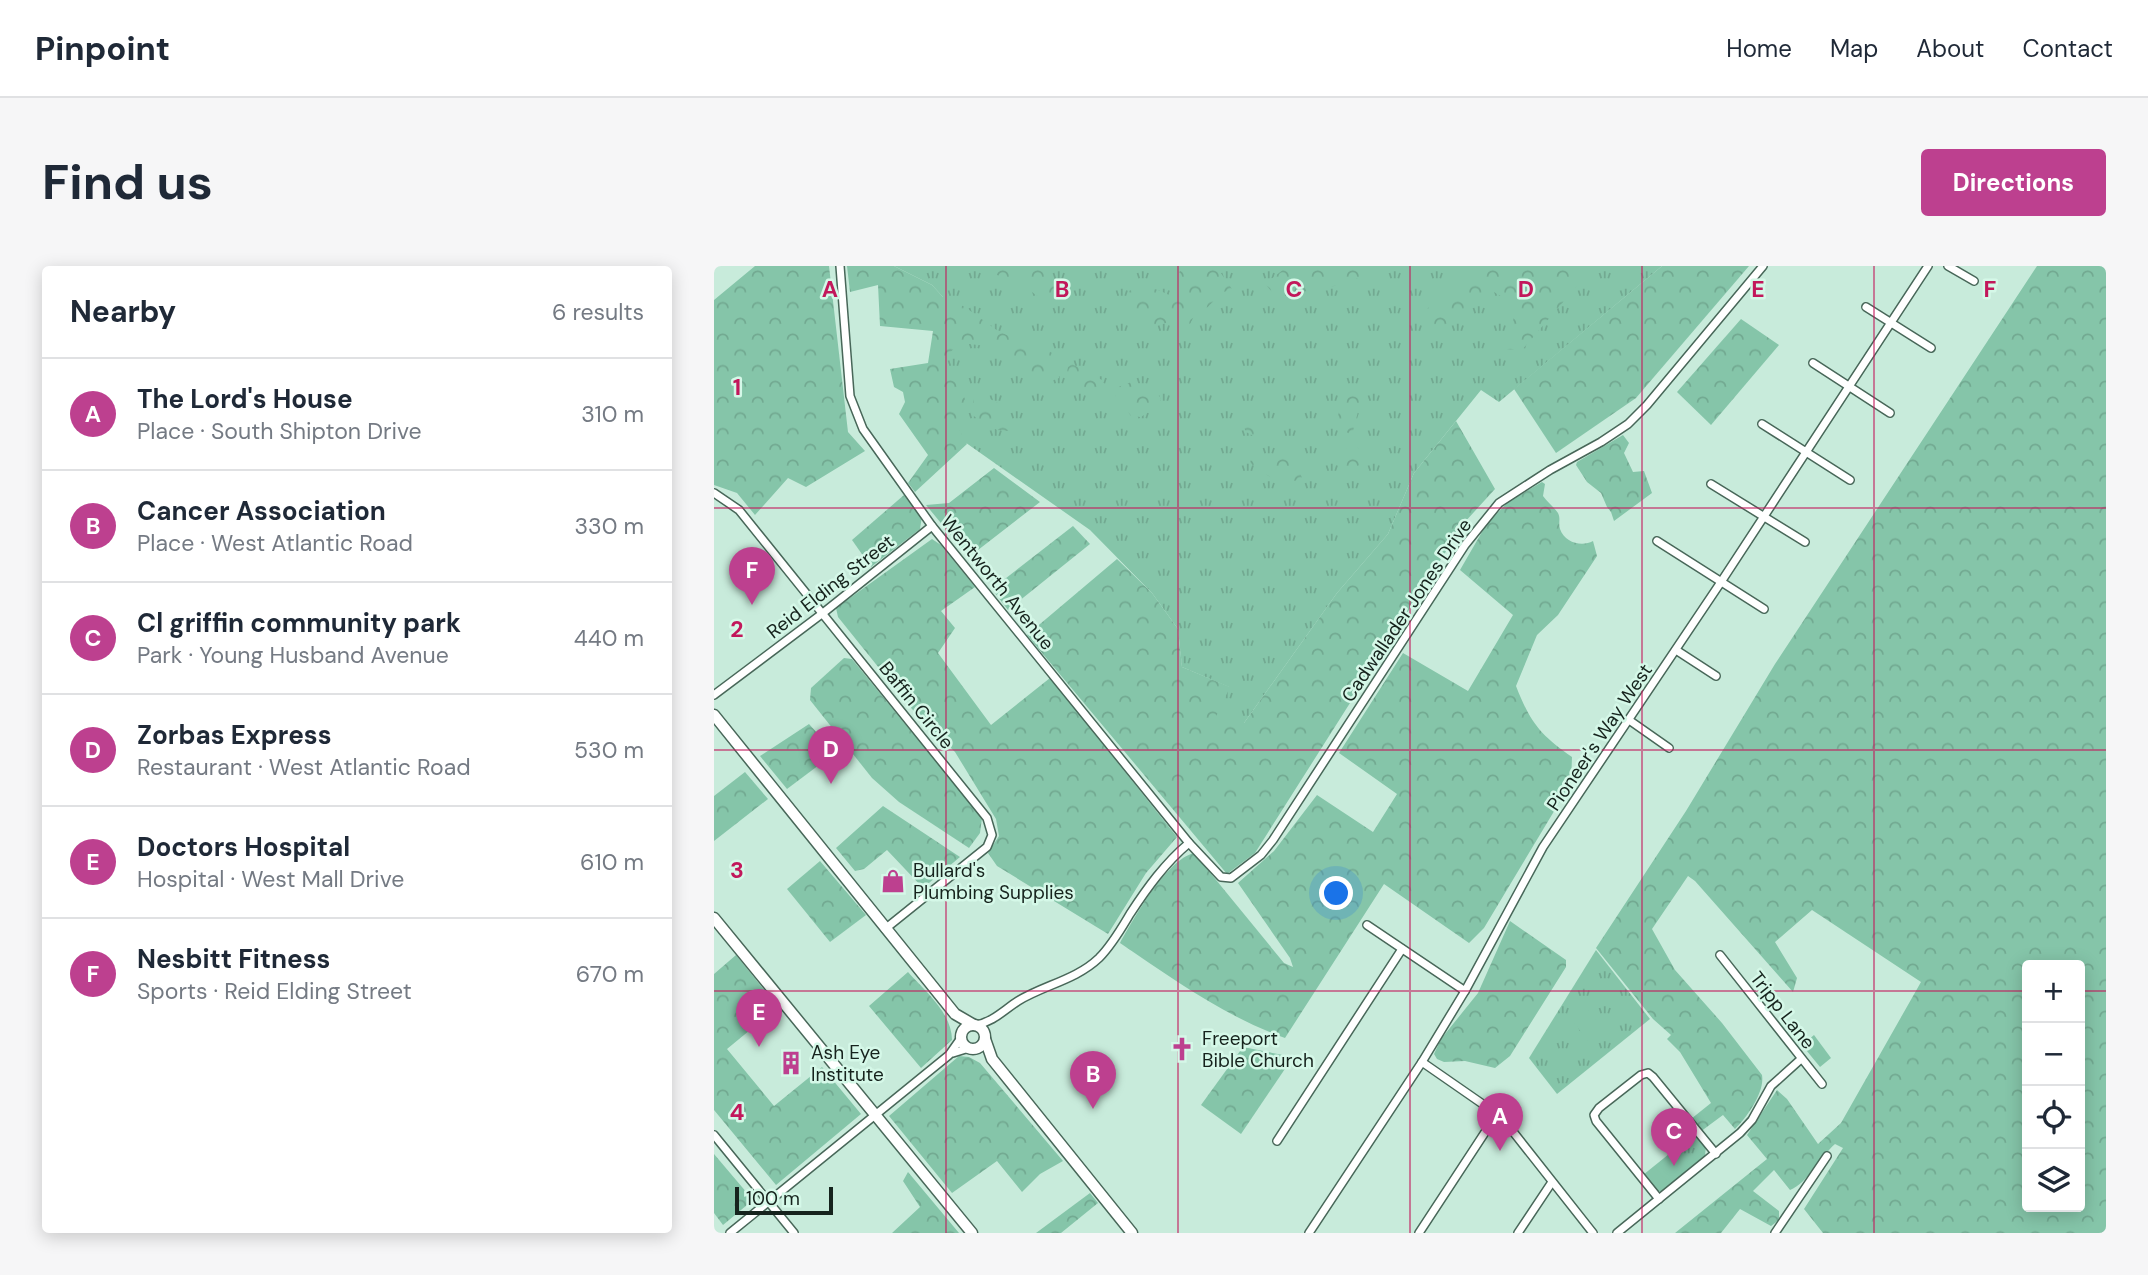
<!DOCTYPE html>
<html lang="en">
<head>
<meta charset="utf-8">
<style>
  body { margin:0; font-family:"DM Sans",sans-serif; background:#f6f6f7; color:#1f2937 }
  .controls { position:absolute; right:21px; bottom:21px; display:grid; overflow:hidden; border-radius:7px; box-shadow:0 4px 18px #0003 }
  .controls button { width:63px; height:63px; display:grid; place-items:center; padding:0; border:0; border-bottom:2px solid #e0e1e3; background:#fff; color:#1f2937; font:35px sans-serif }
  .scale { position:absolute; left:21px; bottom:18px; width:98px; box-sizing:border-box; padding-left:7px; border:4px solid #16231d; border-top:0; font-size:19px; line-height:24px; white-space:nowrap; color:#16231d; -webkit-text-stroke:5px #d5f8e8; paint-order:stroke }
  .you { position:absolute; left:623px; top:628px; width:24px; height:24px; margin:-18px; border:5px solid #fff; border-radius:50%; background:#1a73e8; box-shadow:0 0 0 10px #1a73e833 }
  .badge { display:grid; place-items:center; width:46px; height:46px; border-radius:50%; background:#bd408f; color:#fff; font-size:23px; font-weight:700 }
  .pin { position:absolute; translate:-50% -58px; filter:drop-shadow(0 2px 4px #0008) }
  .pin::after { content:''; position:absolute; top:37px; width:24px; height:21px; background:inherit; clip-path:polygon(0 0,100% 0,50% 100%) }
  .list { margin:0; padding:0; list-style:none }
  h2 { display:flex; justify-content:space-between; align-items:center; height:91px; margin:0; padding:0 28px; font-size:30px }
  h2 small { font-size:23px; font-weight:400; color:#747a83 }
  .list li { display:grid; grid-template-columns:46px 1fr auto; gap:21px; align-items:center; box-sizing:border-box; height:112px; padding:0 28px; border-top:2px solid #e0e1e3 }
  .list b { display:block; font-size:26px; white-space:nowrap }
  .list p { margin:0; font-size:23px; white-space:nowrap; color:#747a83 }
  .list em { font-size:23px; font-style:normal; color:#747a83 }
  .icon { flex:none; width:38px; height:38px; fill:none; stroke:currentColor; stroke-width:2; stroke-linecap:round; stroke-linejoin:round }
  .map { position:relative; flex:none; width:1392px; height:967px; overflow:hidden; border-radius:7px }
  header { display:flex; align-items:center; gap:42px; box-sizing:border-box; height:98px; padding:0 35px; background:#fff; border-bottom:2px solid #e0e1e3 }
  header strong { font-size:33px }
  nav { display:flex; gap:38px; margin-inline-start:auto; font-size:24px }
  .intro { display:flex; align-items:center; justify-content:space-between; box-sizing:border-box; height:168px; padding:0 42px }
  h1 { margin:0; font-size:49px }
  .button { padding:18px 32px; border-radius:7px; background:#bd408f; color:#fff; font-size:24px; font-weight:700 }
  main { display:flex; gap:42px; padding:0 42px }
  aside { flex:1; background:#fff; border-radius:7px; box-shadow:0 4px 18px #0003 }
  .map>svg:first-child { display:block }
  .grass { fill:url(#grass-tufts) }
  .forest { fill:url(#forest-crowns); fill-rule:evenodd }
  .pitch { fill:#85c5a9 }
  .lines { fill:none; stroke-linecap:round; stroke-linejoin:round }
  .street-casing { stroke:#486759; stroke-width:10 }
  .secondary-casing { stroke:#486759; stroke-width:13 }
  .street { stroke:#fff; stroke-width:7 }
  .secondary { stroke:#fff; stroke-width:10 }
  .grid { fill:none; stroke:#c2185b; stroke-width:2; stroke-opacity:0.55 }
  .labels { text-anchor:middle; stroke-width:5; stroke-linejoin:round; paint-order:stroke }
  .street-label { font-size:19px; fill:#16231d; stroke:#d5f8e8 }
  .poi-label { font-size:19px; fill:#16231d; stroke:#d5f8e8; text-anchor:start }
  .grid-label { font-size:23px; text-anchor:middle; font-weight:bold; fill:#c2185b; stroke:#d5f8e8; stroke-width:5; stroke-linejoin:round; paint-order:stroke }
</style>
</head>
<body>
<header>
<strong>Pinpoint</strong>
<nav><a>Home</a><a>Map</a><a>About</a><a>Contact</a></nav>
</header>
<div class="intro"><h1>Find us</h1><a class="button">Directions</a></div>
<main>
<aside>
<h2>Nearby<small>6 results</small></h2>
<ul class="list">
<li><span class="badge">A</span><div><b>The Lord's House</b><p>Place · South Shipton Drive</p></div><em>310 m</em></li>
<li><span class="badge">B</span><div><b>Cancer Association</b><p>Place · West Atlantic Road</p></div><em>330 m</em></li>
<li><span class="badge">C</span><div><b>Cl griffin community park</b><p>Park · Young Husband Avenue</p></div><em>440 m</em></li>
<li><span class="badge">D</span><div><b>Zorbas Express</b><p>Restaurant · West Atlantic Road</p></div><em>530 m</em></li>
<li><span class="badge">E</span><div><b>Doctors Hospital</b><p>Hospital · West Mall Drive</p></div><em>610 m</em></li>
<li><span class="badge">F</span><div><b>Nesbitt Fitness</b><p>Sports · Reid Elding Street</p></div><em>670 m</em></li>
</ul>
</aside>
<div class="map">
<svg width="1392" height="967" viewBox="0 0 1392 967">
  <defs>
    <pattern id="grass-tufts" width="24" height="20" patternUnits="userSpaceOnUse" patternTransform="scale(1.75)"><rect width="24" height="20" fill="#85c5a9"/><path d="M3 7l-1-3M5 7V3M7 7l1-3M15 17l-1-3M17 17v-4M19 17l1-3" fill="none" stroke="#72a991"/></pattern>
    <pattern id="forest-crowns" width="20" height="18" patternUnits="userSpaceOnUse" patternTransform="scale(1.75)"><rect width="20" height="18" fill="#85c5a9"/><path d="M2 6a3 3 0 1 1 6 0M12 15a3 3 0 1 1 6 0" fill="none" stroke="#72a991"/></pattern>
  </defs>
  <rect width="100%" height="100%" fill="#c8ebdb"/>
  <!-- grass -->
  <g class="grass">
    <polygon points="180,0 948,0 785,136 767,124 700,207 674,268 623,327 530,457 498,457 515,421 468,401 464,363 438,327 376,264 238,167 230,92 229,31 218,19"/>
    <polygon points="882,684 936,753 843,828 815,792"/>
    <polygon points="981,867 992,880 991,890 949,925 942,925 929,909"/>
  </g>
  <!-- forest -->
  <g class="forest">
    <polygon points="41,0 115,0 134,166 151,185 92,221 74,212 41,249 23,227 0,219 0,34"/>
    <polygon points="133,0 180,0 218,19 229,31 251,41 284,65 324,83 335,85 344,91 345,112 335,116 290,95 273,80 246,77 230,92 248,123 252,137 244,161 253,178 201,226 194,217 214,189 185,148 191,136 189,126 180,121 176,103 214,97 219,65 166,60 164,19 136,26"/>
    <polygon points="280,0 331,0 346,26 339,33 330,35 306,17 283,9"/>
    <path d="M470,0H502L518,23C497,29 502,41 481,48L476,58L461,54L442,60L414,42L412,39L415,25C431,18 440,22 455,29L459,14Z"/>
    <polygon points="574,0 680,0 611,23 561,29 551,18"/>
    <polygon points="767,0 880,0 808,84 786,83 799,60 800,38 780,26 758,33 747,53 718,64 709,46"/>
    <polygon points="948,0 1035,0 922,132 842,187 800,123"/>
    <path d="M1323,0H1392V967H1109L1090,943L1129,882L1121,878C1106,891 1094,917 1076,924L1060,904L1039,925L1065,945V954L1057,960L1026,943L1007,967H961L1053,893L1033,869L1063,824L1073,833L1104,878L1127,857L1207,716L1098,644L1061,676L1083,712L1079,726L981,615L974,610L938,663L961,704L1008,757L1048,809C1051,826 1033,851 1021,863L1009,849L986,866L977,853L997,837L966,786L953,773L957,769L939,753L882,682L972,545L1061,398ZM1313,699H1366V941H1313Z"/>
    <polygon points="1027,53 1065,79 997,159 963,126"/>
    <polygon points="358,98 388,114 392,123 388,131 378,131 350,121 354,101"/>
    <polygon points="420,115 444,128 447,133 446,138 427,151 417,150 414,146 414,140 408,142 400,135 404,121"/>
    <polygon points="627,123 648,130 638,169 623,161"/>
    <polygon points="269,129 291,141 295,165 283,164 258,149 260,130"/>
    <path d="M527,154L555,164L576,180L588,212C567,223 553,209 536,197L539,187L555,197L562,191L561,181L532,166Z"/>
    <polygon points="742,155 781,223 750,257 541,587 513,608 313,369 403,293 438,327 464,363 468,401 516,421 499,457 530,457 623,327 674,268 700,207"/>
    <polygon points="909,169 915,177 910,187 919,206 930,205 938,227 900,255 897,246 893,241 887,227 873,216 862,199 863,196"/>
    <polygon points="635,176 646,183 646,198 634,211 622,206"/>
    <polygon points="280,202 326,236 255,291 212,239 235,237"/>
    <path d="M828,216L831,218L829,230C833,236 840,241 844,247C847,253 844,257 846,263C851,277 868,281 879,275L883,290L844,349L823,369L802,420C816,456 826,469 858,491L857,517L770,662L755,677L670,618L571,772C510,750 459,713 406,677C420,652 452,594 480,587L570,697L579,701L576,692L524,617L560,585L603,529L659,566L683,528L625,487L689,387L754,425L799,349L746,304L772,259L794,236Z"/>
    <polygon points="190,229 208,250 206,263 157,301 138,274"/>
    <polygon points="359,260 376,278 294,344 278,323"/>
    <polygon points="218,273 227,279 261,321 227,345 241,362 224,387 277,459 336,412 463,571 432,607 394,668 283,600 274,587 285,570 282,553 241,486 198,443 124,351 122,342"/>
    <polygon points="130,392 138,393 268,552 266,567 255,582 185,536 158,512 96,434 97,422"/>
    <polygon points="95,458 121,487 73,523 46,490"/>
    <polygon points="31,506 54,533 0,575 0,530"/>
    <polygon points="169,540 246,591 209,622 173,584 150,603 141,605 122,582"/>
    <polygon points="106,595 152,649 116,676 73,623"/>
    <polygon points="796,655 852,694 852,701 796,790 781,802 751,795 730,796 723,793 720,788 727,773 764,727"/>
    <polygon points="22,689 64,741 13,783 60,840 108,801 147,848 62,919 0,844 0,708"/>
    <path d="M194,706C211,725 238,747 238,774L207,802L155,740Z"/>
    <polygon points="529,781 579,791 527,868 487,839"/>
    <polygon points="245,790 255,791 266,797 349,895 326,908 308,926 283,895 238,927 175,850"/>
    <polygon points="0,888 39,934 9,959 0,947"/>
    <polygon points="194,906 245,967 178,967 206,941 189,915"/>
    <polygon points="376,927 384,937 347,967 322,967"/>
  </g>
  <!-- pitch -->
  <g class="pitch">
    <polygon points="868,736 889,763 874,775 853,748"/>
    <polygon points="1100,769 1117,792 1106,801 1088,779"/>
    <polygon points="964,883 974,895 952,914 942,902"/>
  </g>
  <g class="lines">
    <!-- street casing -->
    <g class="street-casing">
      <g id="street">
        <polyline points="126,0 136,130 149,163 218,260 475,577 507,611 517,612 547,589 559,574 751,279 785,237 836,204 887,176 914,158 933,139 1049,0"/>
        <polyline points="1234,0 1260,15"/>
        <polyline points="1152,41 1217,82"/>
        <polyline points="1099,97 1176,147"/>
        <polyline points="1048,158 1136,214"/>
        <polyline points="997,218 1091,276"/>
        <polyline points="0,227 25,244 273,552 278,569 273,581 171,663"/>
        <polyline points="943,275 1050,343"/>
        <polyline points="962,384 1002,410"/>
        <polyline points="0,429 109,347 218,260"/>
        <polyline points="915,454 955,482"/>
        <polyline points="653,659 751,725"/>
        <polyline points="1006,689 1108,818"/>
        <path d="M262,759C279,756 290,744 304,735C330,719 362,714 385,692C398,679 407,663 416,648C433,622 451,597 475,577"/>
        <polyline points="239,787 255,782"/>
        <polyline points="708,796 783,848 793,858 879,967"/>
        <polyline points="0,869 80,967"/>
        <polyline points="563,875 688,683"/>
        <polyline points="945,933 882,855 880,849 885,842 927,809 934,807 939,811 1002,888"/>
        <polyline points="16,967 235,789 247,772"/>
        <polyline points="595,967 708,796 751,725 829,581 1007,316 1214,0"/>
        <polyline points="705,967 783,848"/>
        <polyline points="804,967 838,916"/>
        <polyline points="903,967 1026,867 1038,854 1057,820 1087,793"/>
        <polyline points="1061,967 1113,890"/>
      </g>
    </g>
    <!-- secondary casing -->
    <g class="secondary-casing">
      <g id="secondary">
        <polyline points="0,449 241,748 260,759"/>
        <polyline points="0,652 258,967"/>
        <circle cx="259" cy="771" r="12"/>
        <polyline points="271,773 278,793 418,967"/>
      </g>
    </g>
    <!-- street -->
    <use href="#street" class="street"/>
    <!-- secondary -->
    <use href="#secondary" class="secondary"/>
  </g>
  <!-- grid -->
  <path class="grid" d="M232,0V967M464,0V967M696,0V967M928,0V967M1160,0V967M0,242H1392M0,484H1392M0,725H1313M1366,725H1392"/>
  <!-- icons -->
  <defs>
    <g id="shop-bare" transform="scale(1.89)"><path d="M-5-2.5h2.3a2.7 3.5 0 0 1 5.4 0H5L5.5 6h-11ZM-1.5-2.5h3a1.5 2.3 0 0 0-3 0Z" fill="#bd408f" stroke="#d5f8e8" stroke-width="2.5" paint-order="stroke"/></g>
    <g id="church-bare" transform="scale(1.89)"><path d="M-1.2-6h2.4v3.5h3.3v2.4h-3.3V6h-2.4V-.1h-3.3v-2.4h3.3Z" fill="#bd408f" stroke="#d5f8e8" stroke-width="2.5" paint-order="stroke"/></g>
    <g id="building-bare" transform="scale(1.89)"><path d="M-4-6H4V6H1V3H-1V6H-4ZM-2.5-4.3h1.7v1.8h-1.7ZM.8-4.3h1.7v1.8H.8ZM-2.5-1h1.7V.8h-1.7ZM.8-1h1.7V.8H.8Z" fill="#bd408f" stroke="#d5f8e8" stroke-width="2.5" paint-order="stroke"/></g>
  </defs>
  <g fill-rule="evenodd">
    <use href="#shop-bare" x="179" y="615"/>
    <use href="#church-bare" x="468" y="783"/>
    <use href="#building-bare" x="77" y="797"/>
  </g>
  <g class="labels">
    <!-- street labels -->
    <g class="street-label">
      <text transform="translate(284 316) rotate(51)" y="7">Wentworth Avenue</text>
      <text transform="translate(116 320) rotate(-38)" y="7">Reid Elding Street</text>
      <text transform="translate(692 344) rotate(-56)" y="7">Cadwallader Jones Drive</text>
      <text transform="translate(203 439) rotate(51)" y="7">Baffin Circle</text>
      <text transform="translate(885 471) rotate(-56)" y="7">Pioneer's Way West</text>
      <text transform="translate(1069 744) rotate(52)" y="7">Tripp Lane</text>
    </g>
    <!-- poi labels -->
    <g class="poi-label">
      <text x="199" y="611">Bullard's<tspan x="199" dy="22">Plumbing Supplies</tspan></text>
      <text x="488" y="779">Freeport<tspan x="488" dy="22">Bible Church</tspan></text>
      <text x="97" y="793">Ash Eye<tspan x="97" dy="22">Institute</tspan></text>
    </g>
  </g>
  <g class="grid-label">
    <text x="116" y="31">A</text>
    <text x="348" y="31">B</text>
    <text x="580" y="31">C</text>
    <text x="812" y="31">D</text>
    <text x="1044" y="31">E</text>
    <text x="1276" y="31">F</text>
    <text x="23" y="129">1</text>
    <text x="23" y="371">2</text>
    <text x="23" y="612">3</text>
    <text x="23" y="854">4</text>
  </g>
</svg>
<div class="controls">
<button>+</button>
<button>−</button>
<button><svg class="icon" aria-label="locate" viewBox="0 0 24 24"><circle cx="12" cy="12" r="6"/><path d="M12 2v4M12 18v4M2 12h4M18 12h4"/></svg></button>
<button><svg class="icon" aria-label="layers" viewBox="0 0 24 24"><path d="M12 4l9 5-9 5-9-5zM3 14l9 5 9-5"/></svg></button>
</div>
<div class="scale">100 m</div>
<div class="you"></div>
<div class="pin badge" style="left:786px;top:885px">A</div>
<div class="pin badge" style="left:379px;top:843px">B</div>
<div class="pin badge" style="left:960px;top:900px">C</div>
<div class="pin badge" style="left:117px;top:518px">D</div>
<div class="pin badge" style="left:45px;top:781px">E</div>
<div class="pin badge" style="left:38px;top:339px">F</div>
</div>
</main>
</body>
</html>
